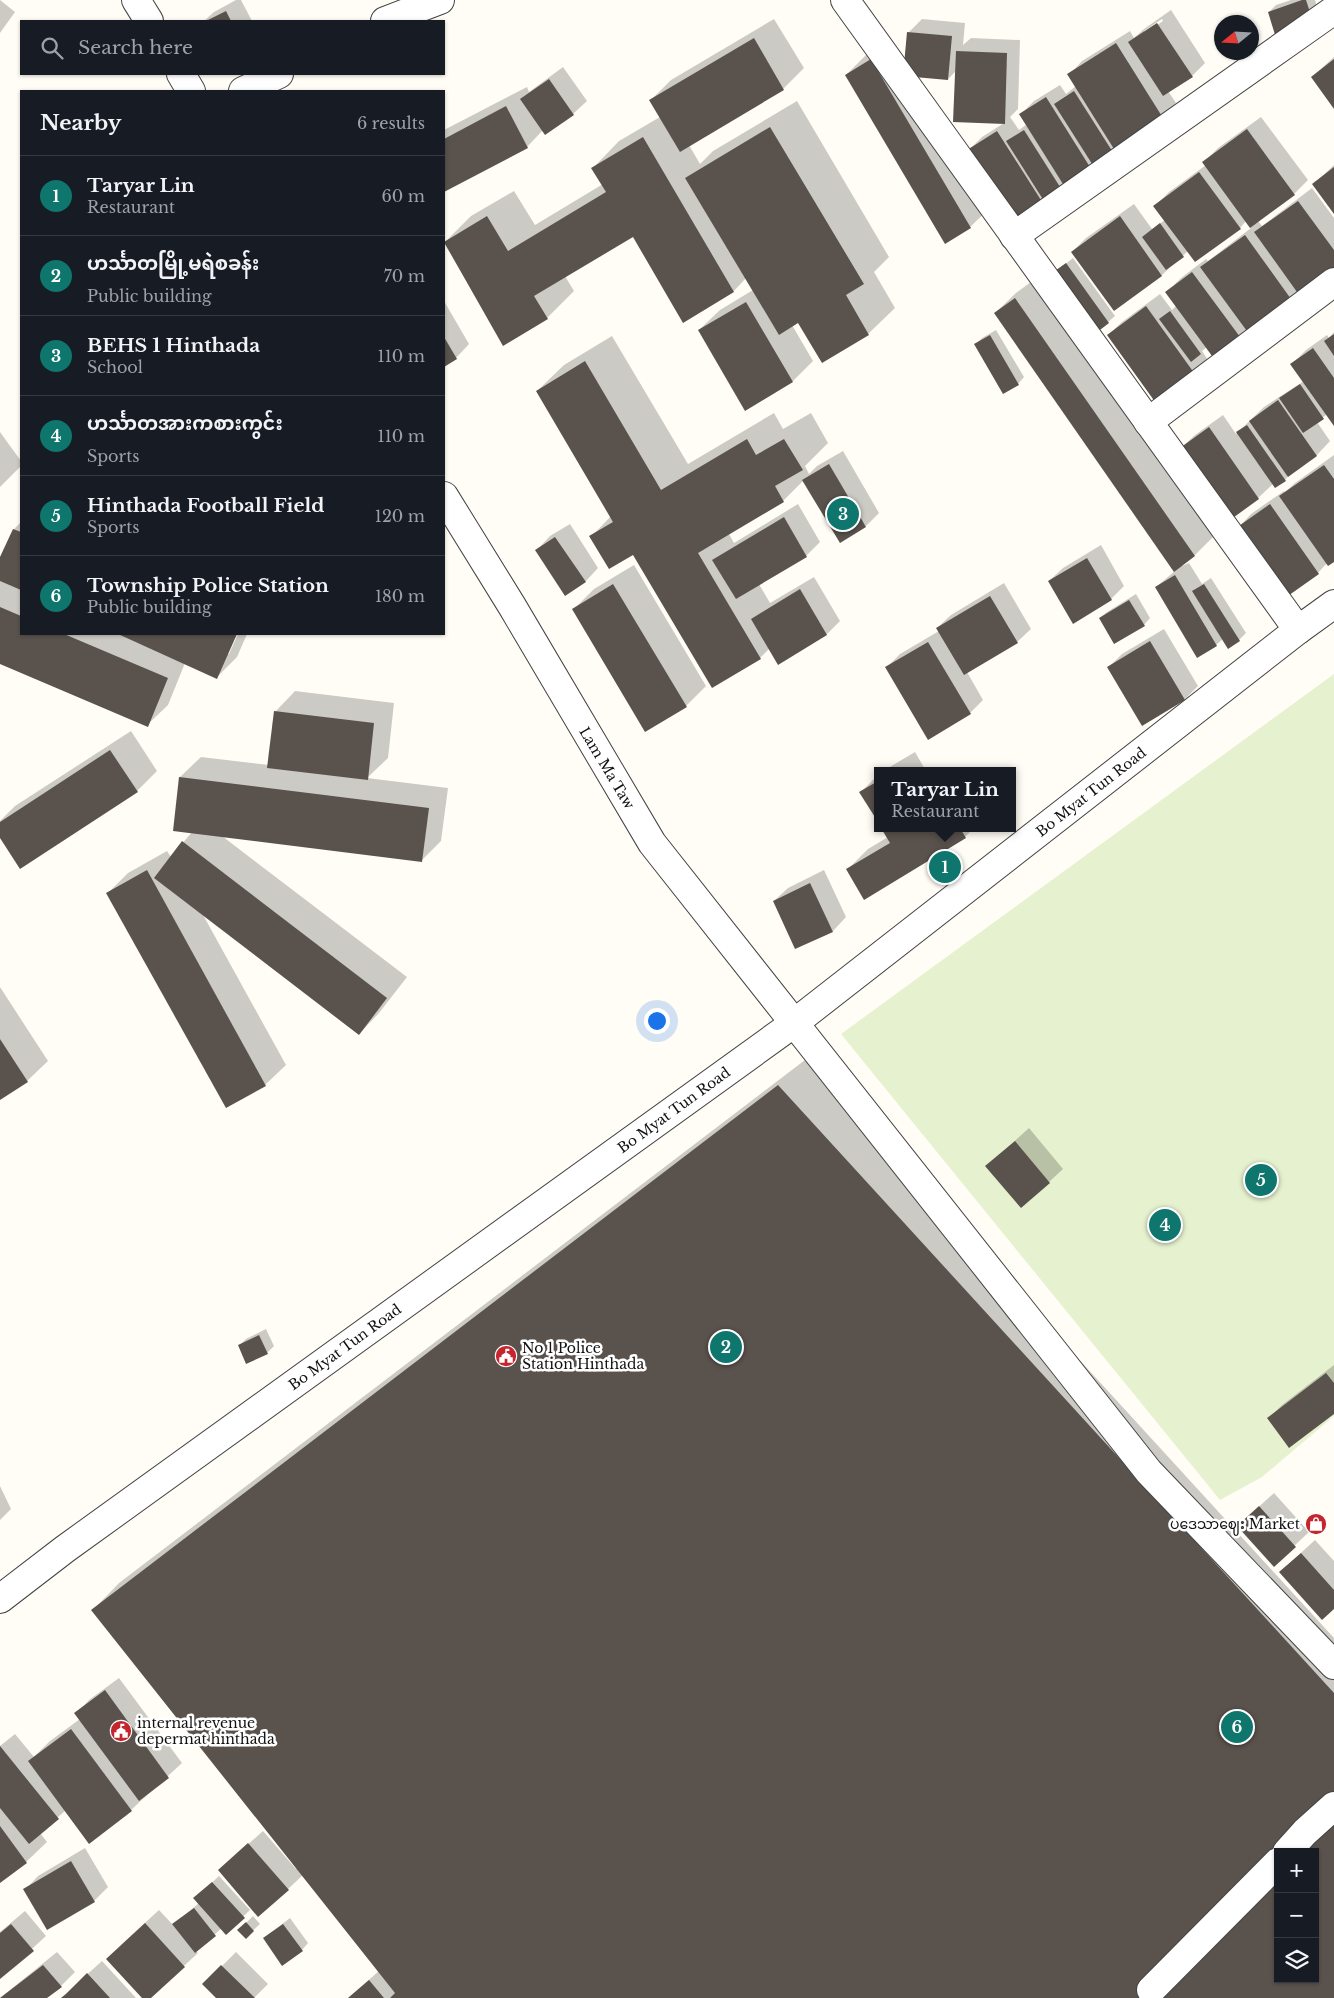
<!DOCTYPE html>
<html lang="en">
<head>
<meta charset="utf-8">
<style>
  body { margin:0; font-family:"Libre Baskerville","Noto Sans Myanmar",serif; background:#242831; color:#f1f3f6 }
  .controls { position:absolute; right:15px; bottom:15px; display:grid; overflow:hidden; border-radius:0px; box-shadow:0 1px 4px #0004 }
  .controls button { width:45px; height:45px; display:grid; place-items:center; padding:0; border:0; border-bottom:1px solid #363941; background:#171b24; color:#f1f3f6; font:25px sans-serif }
  .compass { position:absolute; left:1214px; top:15px; width:45px; height:45px; border-radius:50%; background:#171b24; box-shadow:0 1px 4px #0004; rotate:252deg }
  .you { position:absolute; left:656px; top:1020px; width:18px; height:18px; margin:-12px; border:4px solid #fff; border-radius:50%; background:#1a73e8; box-shadow:0 0 0 8px #1a73e833 }
  .badge { display:grid; place-items:center; width:32px; height:32px; border-radius:50%; background:#0f766e; color:#fff; font-size:16px; font-weight:700 }
  .pin { position:absolute; translate:-50% -50%; border:2px solid #fff; box-shadow:0 1px 5px #0006 }
  .popup { position:absolute; left:874px; top:767px; width:142px; height:65px; box-sizing:border-box; display:grid; place-content:center; border-radius:0px; background:#171b24; filter:drop-shadow(0 1px 4px #0005); font-size:16px; white-space:nowrap; color:#9ea1a6 }
  .popup b { font-size:19px; color:#f1f3f6 }
  .popup::after { content:''; position:absolute; left:50%; top:100%; margin-left:-10px; border:10px solid transparent; border-top-color:#171b24 }
  .list { margin:0; padding:0; list-style:none }
  h2 { display:flex; justify-content:space-between; align-items:center; height:65px; margin:0; padding:0 20px; font-size:21px }
  h2 small { font-size:16px; font-weight:400; color:#9ea1a6 }
  .list li { display:grid; grid-template-columns:32px 1fr auto; gap:15px; align-items:center; box-sizing:border-box; height:80px; padding:0 20px; border-top:1px solid #363941 }
  .list b { display:block; font-size:19px; white-space:nowrap }
  .list p { margin:0; font-size:16px; white-space:nowrap; color:#9ea1a6 }
  .list em { font-size:16px; font-style:normal; color:#9ea1a6 }
  .icon { flex:none; width:28px; height:28px; fill:none; stroke:currentColor; stroke-width:2; stroke-linecap:round; stroke-linejoin:round }
  .map { position:relative; flex:none; width:1334px; height:1998px; overflow:hidden }
  .search { position:absolute; background:#171b24; box-shadow:0 1px 4px #0004; left:20px; top:20px; width:425px; height:55px; display:flex; align-items:center; gap:12px; box-sizing:border-box; padding:0 18px; border-radius:0px; color:#9ea1a6; font-size:19px }
  .panel { position:absolute; background:#171b24; box-shadow:0 1px 4px #0004; left:20px; top:90px; width:425px; height:545px; border-radius:0px }
  .map>svg:first-child { display:block }
  .pitch { fill:#e6f2cf }
  .shadow { fill:#0003; fill-rule:evenodd }
  .building { fill:#5a524d; fill-rule:evenodd }
  .lines { fill:none; stroke-linecap:round; stroke-linejoin:round }
  .minor-casing { stroke:#444; stroke-width:30 }
  .minor { stroke:#fff; stroke-width:28 }
  .labels { text-anchor:middle; stroke-width:5; stroke-linejoin:round; paint-order:stroke }
  .street-label { font-size:14px; fill:#111; stroke:#fff }
  .poi-label { font-size:14px; fill:#111; stroke:#fff; text-anchor:start }
</style>
</head>
<body>
<div class="map">
<svg width="1334" height="1998" viewBox="0 0 1334 1998">
  <rect width="100%" height="100%" fill="#fffdf5"/>
  <!-- pitch -->
  <polygon class="pitch" points="1334,674 1334,1416 1262,1477 1220,1500 841,1034"/>
  <!-- shadow -->
  <g class="shadow">
    <polygon points="0,0 15,12 0,33"/>
    <polygon points="236,0 241,0 252,21 204,21 214,12"/>
    <polygon points="1291,0 1315,0 1321,21 1269,12 1276,5"/>
    <path d="M1171,10L1205,63L1192,76L1168,91L1176,103L1162,117L1045,207L969,150L982,137L1004,123L957,70L948,79L913,76L991,207L970,227L945,242L846,75L866,55L892,40L906,63L909,32L922,19L965,23L963,45L971,38L1020,40L1018,109L1010,117L1019,130L1027,124L1021,114L1034,101L1060,85L1066,94L1076,86L1069,75L1082,61L1130,31L1134,38L1144,29ZM1162,19L1163,21L1144,34V31Z"/>
    <polygon points="774,19 804,68 783,89 689,145 700,164 713,151 797,101 889,257 874,272 895,308 868,334 799,321 792,325 813,361 793,381 745,409 699,330 720,310 753,290 746,278 733,292 633,235 565,276 574,291 547,318 504,344 444,243 471,216 514,191 535,225 603,184 593,168 619,141 660,117 650,101 671,80"/>
    <polygon points="1334,57 1334,107 1312,77"/>
    <polygon points="563,67 587,101 573,114 543,130 527,147 444,190 444,130 527,87 529,92"/>
    <polygon points="1261,117 1308,180 1294,194 1258,221 1262,226 1312,188 1334,218 1334,274 1242,340 1207,347 1202,351 1210,363 1196,376 1108,335 1122,322 1160,294 1172,310 1177,305 1167,292 1181,278 1206,259 1208,261 1251,228 1246,221 1240,228 1188,251 1162,275 1114,310 1072,252 1086,238 1134,204 1152,229 1165,220 1155,206 1169,192 1206,165 1204,162 1218,148"/>
    <polygon points="1334,165 1334,211 1314,184"/>
    <polygon points="1073,258 1115,316 1108,322 1054,273"/>
    <polygon points="1035,279 1215,535 1195,555 1181,565 1182,566 1189,563 1202,584 1211,578 1246,633 1239,640 1223,639 1216,645 1156,587 1175,571 995,313 1016,293"/>
    <polygon points="444,301 469,344 456,358 444,365"/>
    <polygon points="996,330 1024,377 1018,384 976,344 982,338"/>
    <polygon points="1334,332 1334,424 1327,414 1317,422 1330,441 1317,455 1291,473 1285,480 1275,486 1273,484 1258,498 1181,448 1195,435 1223,415 1236,434 1264,407 1304,381 1292,364 1306,350 1327,335 1329,338"/>
    <polygon points="612,336 688,464 774,413 783,429 811,413 828,443 805,466 809,474 817,466 843,451 879,513 866,526 804,480 783,501 729,534 734,543 798,504 820,542 806,556 759,584 770,603 814,577 840,621 827,634 779,663 770,648 760,658 634,554 591,537 611,516 537,391 564,365"/>
    <polygon points="0,432 21,461 21,466 0,487"/>
    <polygon points="1334,455 1334,560 1327,563 1318,573 1238,528 1251,514 1284,491 1285,492 1295,483"/>
    <polygon points="21,522 21,634 235,634 226,654 229,654 238,634 247,634 237,657 217,677 185,663 168,705 147,725 0,662 0,560 14,529"/>
    <polygon points="570,524 598,568 585,582 537,550 550,536"/>
    <polygon points="1101,545 1124,586 1111,599 1049,581 1063,568"/>
    <polygon points="634,565 706,686 686,706 574,609 594,589"/>
    <polygon points="1004,583 1031,629 1017,642 967,672 983,700 970,713 886,668 900,654 939,631 937,628 951,615"/>
    <polygon points="1136,594 1150,618 1144,625 1100,618 1107,612"/>
    <polygon points="1164,629 1198,686 1185,699 1109,667 1122,654"/>
    <polygon points="295,691 394,703 388,758 367,778 448,788 441,841 421,861 222,836 407,977 379,1013 359,1034 202,913 286,1065 265,1085 226,1106 108,893 128,873 167,851 171,857 192,832 174,829 180,777 201,757 269,765 275,712"/>
    <polygon points="131,731 157,771 137,791 0,835 0,821 15,806"/>
    <polygon points="915,752 926,771 883,771"/>
    <polygon points="878,775 878,819 861,792"/>
    <polygon points="883,828 974,828 965,837 847,870 868,849 888,837"/>
    <polygon points="824,870 846,917 833,931 796,948 774,901 788,888"/>
    <polygon points="0,987 48,1061 27,1081 0,1099"/>
    <path d="M805,1060L1334,1638V1998H348L379,1971L303,1875L288,1889L219,1870L263,1831L296,1869L298,1868L93,1610L119,1583ZM1278,1852H1315V1979H1278Z"/>
    <polygon points="1029,1128 1063,1169 1049,1182 987,1166"/>
    <polygon points="266,1329 274,1346 267,1353 239,1346 246,1339"/>
    <polygon points="1334,1365 1334,1413 1269,1418 1282,1405"/>
    <polygon points="0,1486 11,1509 0,1520"/>
    <polygon points="1274,1493 1309,1532 1274,1565 1252,1513"/>
    <polygon points="1315,1540 1334,1561 1334,1607 1280,1572"/>
    <polygon points="119,1678 182,1763 131,1810 66,1810 40,1833 47,1842 26,1862 0,1882 0,1746 15,1734 34,1757 50,1741 80,1719 76,1714 89,1700"/>
    <polygon points="85,1848 108,1887 94,1901 47,1928 25,1890 38,1876"/>
    <polygon points="219,1876 250,1910 226,1933 222,1928 196,1951 198,1953 149,1998 144,1998 121,1945 159,1910 173,1925 199,1903 202,1892"/>
    <polygon points="25,1911 46,1936 0,1978 0,1932"/>
    <polygon points="253,1916 260,1924 246,1937 239,1930"/>
    <polygon points="290,1918 308,1943 302,1950 264,1938"/>
    <polygon points="57,1952 75,1972 61,1986 45,1998 0,1998"/>
    <polygon points="236,1952 268,1984 254,1998 218,1998 204,1984"/>
    <polygon points="102,1961 136,1998 61,1998"/>
  </g>
  <!-- building -->
  <g class="building">
    <polygon points="1302,0 1306,0 1315,28 1277,41 1268,12"/>
    <polygon points="226,11 231,21 206,21"/>
    <polygon points="1157,23 1193,77 1163,96 1128,42"/>
    <polygon points="907,32 952,36 948,80 903,76"/>
    <polygon points="754,38 784,90 680,152 649,100"/>
    <polygon points="1116,43 1163,118 1114,149 1067,74"/>
    <polygon points="956,51 1007,53 1005,124 953,122"/>
    <polygon points="871,59 971,228 945,244 845,75"/>
    <polygon points="1334,59 1334,109 1311,77"/>
    <polygon points="549,79 574,115 545,135 520,99"/>
    <polygon points="1074,91 1114,154 1094,167 1054,104"/>
    <polygon points="1046,97 1095,175 1068,192 1019,114"/>
    <polygon points="506,106 528,148 444,192 444,139"/>
    <polygon points="770,127 864,284 846,295 869,335 822,363 798,323 779,335 685,178"/>
    <polygon points="1247,129 1295,195 1250,228 1202,162"/>
    <polygon points="1024,130 1067,198 1049,209 1006,141"/>
    <polygon points="997,131 1046,208 1015,226 967,150"/>
    <polygon points="643,137 734,292 683,323 633,237 534,296 548,319 503,346 444,242 487,216 508,251 606,192 591,168"/>
    <polygon points="1334,167 1334,214 1312,184"/>
    <polygon points="1199,172 1241,229 1195,262 1153,206"/>
    <polygon points="1298,201 1334,250 1334,275 1302,299 1254,232"/>
    <polygon points="1120,216 1162,276 1114,311 1071,252"/>
    <polygon points="1160,223 1184,257 1166,270 1142,237"/>
    <polygon points="1245,235 1296,306 1252,338 1200,267"/>
    <polygon points="1066,263 1109,323 1096,333 1052,273"/>
    <polygon points="1192,272 1243,341 1215,360 1165,292"/>
    <polygon points="1015,298 1195,556 1174,572 994,313"/>
    <polygon points="746,302 793,382 745,411 698,330"/>
    <polygon points="1146,306 1197,377 1158,406 1107,335"/>
    <polygon points="1170,311 1201,354 1191,362 1159,319"/>
    <polygon points="1334,334 1334,356 1324,341"/>
    <polygon points="990,335 1019,385 1003,394 974,344"/>
    <polygon points="444,337 457,359 444,367"/>
    <polygon points="1313,348 1334,378 1334,426 1290,364"/>
    <polygon points="585,361 661,490 747,439 756,455 784,439 803,470 775,486 784,502 698,553 761,659 712,688 633,555 609,569 589,536 613,522 536,391"/>
    <polygon points="1300,384 1324,419 1303,433 1279,398"/>
    <polygon points="1278,400 1317,456 1288,477 1249,421"/>
    <polygon points="1247,425 1286,481 1275,488 1236,432"/>
    <polygon points="1209,427 1259,499 1230,520 1180,448"/>
    <polygon points="829,464 866,527 840,543 802,480"/>
    <polygon points="1324,465 1334,479 1334,562 1328,566 1279,496"/>
    <polygon points="1270,504 1319,574 1285,598 1236,528"/>
    <polygon points="784,517 807,557 736,599 712,560"/>
    <polygon points="13,529 21,532 21,590 0,581 0,557"/>
    <polygon points="555,537 586,582 565,596 535,550"/>
    <polygon points="1087,558 1112,600 1073,624 1048,581"/>
    <polygon points="1175,575 1217,646 1197,658 1155,587"/>
    <polygon points="613,584 687,707 645,732 572,609"/>
    <polygon points="1204,584 1240,641 1228,649 1192,591"/>
    <polygon points="800,589 827,635 778,665 751,619"/>
    <polygon points="990,596 1018,643 964,675 936,628"/>
    <polygon points="1129,600 1145,626 1114,644 1099,618"/>
    <polygon points="0,607 21,616 21,634 64,634 168,678 148,727 0,664"/>
    <polygon points="118,634 237,634 217,679"/>
    <polygon points="1150,641 1185,700 1142,726 1107,667"/>
    <polygon points="928,642 971,714 928,740 885,667"/>
    <polygon points="274,711 374,723 368,780 267,768"/>
    <polygon points="110,750 138,792 20,869 0,838 0,822"/>
    <polygon points="179,777 429,808 422,862 173,831"/>
    <polygon points="878,781 878,822 859,792"/>
    <polygon points="881,828 960,828 966,838 864,900 846,869 890,843"/>
    <polygon points="182,841 387,998 359,1035 154,878"/>
    <polygon points="147,870 266,1086 226,1108 106,893"/>
    <polygon points="810,883 833,932 795,949 773,901"/>
    <polygon points="0,1039 28,1082 0,1100"/>
    <path d="M778,1085L1334,1693V1998H390L395,1993L91,1610ZM1278,1852H1315V1979H1278Z"/>
    <polygon points="1015,1141 1050,1183 1021,1208 985,1166"/>
    <polygon points="259,1335 268,1354 246,1364 238,1345"/>
    <polygon points="1326,1373 1334,1383 1334,1414 1289,1448 1267,1418"/>
    <polygon points="1259,1506 1296,1547 1274,1567 1237,1526"/>
    <polygon points="1301,1553 1334,1590 1334,1609 1322,1620 1279,1572"/>
    <polygon points="105,1690 169,1778 139,1801 74,1713"/>
    <polygon points="71,1729 132,1811 89,1844 28,1761"/>
    <polygon points="0,1746 59,1819 29,1844 0,1808"/>
    <polygon points="0,1826 27,1863 0,1883"/>
    <polygon points="248,1843 289,1890 258,1917 218,1870"/>
    <polygon points="71,1861 95,1902 47,1930 23,1889"/>
    <polygon points="212,1882 245,1918 226,1935 193,1898"/>
    <polygon points="194,1908 216,1936 195,1953 172,1924"/>
    <polygon points="246,1922 254,1931 246,1939 237,1930"/>
    <polygon points="145,1923 185,1967 151,1998 142,1998 106,1959"/>
    <polygon points="11,1924 34,1951 0,1979 0,1933"/>
    <polygon points="283,1924 303,1951 282,1966 263,1938"/>
    <polygon points="43,1965 62,1987 47,1998 0,1998"/>
    <polygon points="221,1965 255,1998 216,1998 202,1984"/>
    <polygon points="87,1973 110,1998 61,1998 66,1994"/>
    <polygon points="369,1980 384,1998 348,1998"/>
  </g>
  <g class="lines">
    <!-- minor casing -->
    <g class="minor-casing">
      <g id="minor">
        <polyline points="136,0 149,21"/>
        <polyline points="845,0 1298,630"/>
        <polyline points="385,21 440,0"/>
        <polyline points="181,74 191,91"/>
        <polyline points="243,91 279,74"/>
        <polyline points="1014,236 1334,10"/>
        <polyline points="1148,422 1334,282"/>
        <polyline points="444,496 512,606 652,843 1149,1472 1334,1665"/>
        <polyline points="0,1599 65,1549 793,1024 1298,630 1334,604"/>
        <polyline points="1287,1852 1305,1832 1334,1806"/>
        <polyline points="1151,1990 1278,1862"/>
      </g>
    </g>
    <!-- minor -->
    <use href="#minor" class="minor"/>
  </g>
  <!-- icons -->
  <defs>
    <g id="civic-disc" transform="scale(1.125)"><circle r="9.5" fill="#c4262e" stroke="#fff"/><path d="M-.6-6.5H3V-4.5H.6V-3L4-1V1h2V6H-6V1h2V-1L-.6-3ZM-1.2 2.5V6h2.4V2.5Z" fill="#fff"/></g>
    <g id="shop-disc" transform="scale(1.125)"><circle r="9.5" fill="#c4262e" stroke="#fff"/><path d="M-5-2.5h2.3a2.7 3.5 0 0 1 5.4 0H5L5.5 6h-11ZM-1.5-2.5h3a1.5 2.3 0 0 0-3 0Z" fill="#fff"/></g>
  </defs>
  <g fill-rule="evenodd">
    <use href="#civic-disc" x="506" y="1356"/>
    <use href="#shop-disc" x="1316" y="1524"/>
    <use href="#civic-disc" x="121" y="1731"/>
  </g>
  <g class="labels">
    <!-- street labels -->
    <g class="street-label">
      <text transform="translate(607 768) rotate(59)" y="5">Lam Ma Taw</text>
      <text transform="translate(1091 792) rotate(-38)" y="5">Bo Myat Tun Road</text>
      <text transform="translate(674 1110) rotate(-36)" y="5">Bo Myat Tun Road</text>
      <text transform="translate(345 1347) rotate(-36)" y="5">Bo Myat Tun Road</text>
    </g>
    <!-- poi labels -->
    <g class="poi-label">
      <text x="522" y="1353">No 1 Police<tspan x="522" dy="16">Station Hinthada</tspan></text>
      <text x="1300" y="1529" text-anchor="end">ပဒေသာဈေး Market</text>
      <text x="137" y="1728">internal revenue<tspan x="137" dy="16">depermat hinthada</tspan></text>
    </g>
  </g>
</svg>
<div class="controls">
<button>+</button>
<button>−</button>
<button><svg class="icon" aria-label="layers" viewBox="0 0 24 24"><path d="M12 4l9 5-9 5-9-5zM3 14l9 5 9-5"/></svg></button>
</div>
<svg class="compass" viewBox="-18 -18 36 36"><path d="M0-13l5 13h-10z" fill="#e53935"/><path d="M0 13l5-13h-10z" fill="#9ea1a6"/></svg>
<div class="you"></div>
<div class="pin badge" style="left:945px;top:867px">1</div>
<div class="popup"><b>Taryar Lin</b>Restaurant</div>
<div class="pin badge" style="left:726px;top:1347px">2</div>
<div class="pin badge" style="left:843px;top:514px">3</div>
<div class="pin badge" style="left:1165px;top:1225px">4</div>
<div class="pin badge" style="left:1261px;top:1180px">5</div>
<div class="pin badge" style="left:1237px;top:1727px">6</div>
<div class="search"><svg class="icon" aria-label="search" viewBox="0 0 24 24"><circle cx="10" cy="10" r="6"/><path d="M15 15l6 6"/></svg>Search here</div>
<section class="panel">
<h2>Nearby<small>6 results</small></h2>
<ul class="list">
<li><span class="badge">1</span><div><b>Taryar Lin</b><p>Restaurant</p></div><em>60 m</em></li>
<li><span class="badge">2</span><div><b>ဟင်္သာတမြို့မရဲစခန်း</b><p>Public building</p></div><em>70 m</em></li>
<li><span class="badge">3</span><div><b>BEHS 1 Hinthada</b><p>School</p></div><em>110 m</em></li>
<li><span class="badge">4</span><div><b>ဟင်္သာတအားကစားကွင်း</b><p>Sports</p></div><em>110 m</em></li>
<li><span class="badge">5</span><div><b>Hinthada Football Field</b><p>Sports</p></div><em>120 m</em></li>
<li><span class="badge">6</span><div><b>Township Police Station</b><p>Public building</p></div><em>180 m</em></li>
</ul>
</section>
</div>
</body>
</html>
